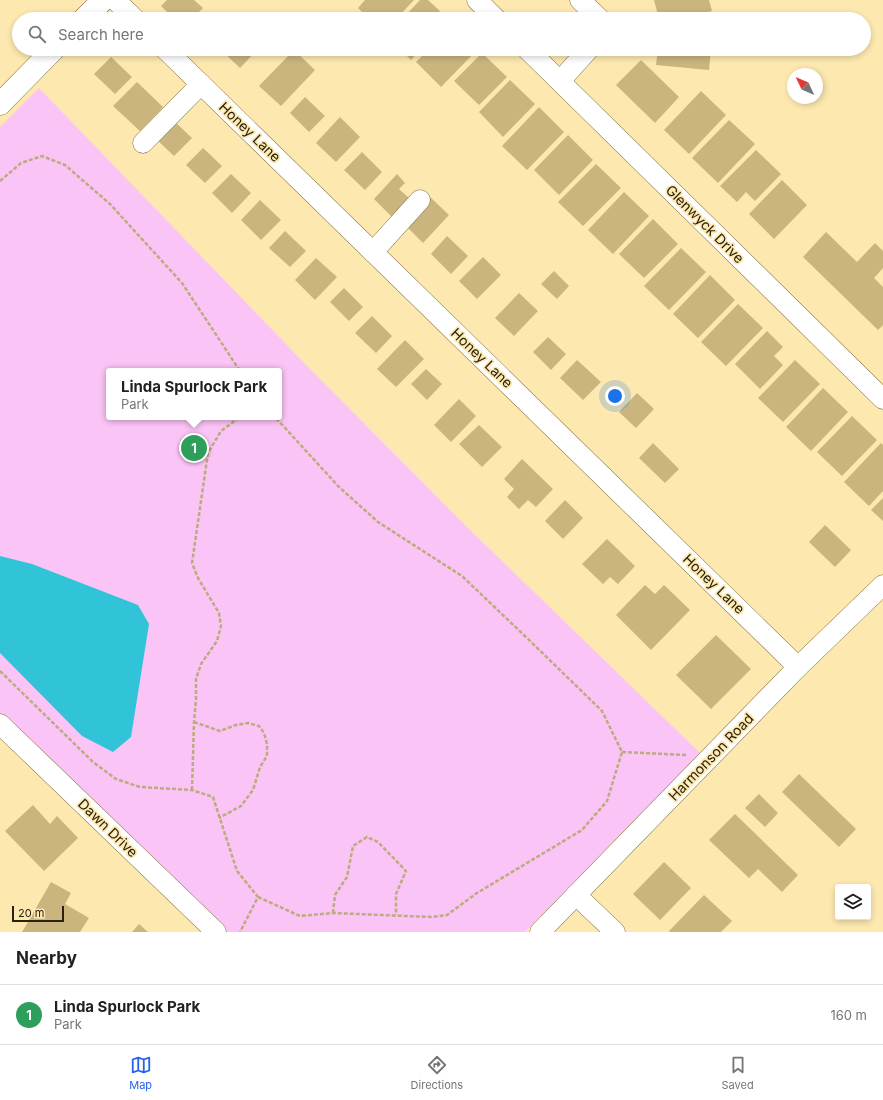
<!DOCTYPE html>
<html lang="en">
<head>
<meta charset="utf-8">
<style>
  body { margin:0; font-family:Inter,sans-serif; background:#f6f6f6; color:#202124 }
  .controls { position:absolute; right:12px; bottom:12px; display:grid; overflow:hidden; border-radius:4px; box-shadow:0 2px 6px #0003 }
  .controls button { width:36px; height:36px; display:grid; place-items:center; padding:0; border:0; border-bottom:1px solid #e0e0e0; background:#fff; color:#202124; font:20px sans-serif }
  .compass { position:absolute; left:787px; top:68px; width:36px; height:36px; border-radius:50%; background:#fff; box-shadow:0 2px 6px #0003; rotate:314deg }
  .scale { position:absolute; left:12px; bottom:10px; width:52px; box-sizing:border-box; padding-left:4px; border:2px solid #29210b; border-top:0; font-size:11px; line-height:14px; white-space:nowrap; color:#29210b; -webkit-text-stroke:3px #fde8b0; paint-order:stroke }
  .you { position:absolute; left:615px; top:396px; width:14px; height:14px; margin:-10px; border:3px solid #fff; border-radius:50%; background:#1a73e8; box-shadow:0 0 0 6px #1a73e833 }
  .badge { display:grid; place-items:center; width:26px; height:26px; border-radius:50%; background:#2563eb; color:#fff; font-size:13px; font-weight:700 }
  .pin { position:absolute; translate:-50% -50%; border:2px solid #fff; box-shadow:0 1px 4px #0006 }
  .popup { position:absolute; left:106px; top:368px; width:176px; height:52px; box-sizing:border-box; display:grid; place-content:center; border-radius:4px; background:#fff; filter:drop-shadow(0 1px 3px #0005); font-size:13px; white-space:nowrap; color:#757577 }
  .popup b { font-size:15px; color:#202124 }
  .popup::after { content:''; position:absolute; left:50%; top:100%; margin-left:-8px; border:8px solid transparent; border-top-color:#fff }
  .list { margin:0; padding:0; list-style:none }
  h2 { display:flex; justify-content:space-between; align-items:center; height:52px; margin:0; padding:0 16px; font-size:17px }
  h2 small { font-size:13px; font-weight:400; color:#757577 }
  .list li { display:grid; grid-template-columns:26px 1fr auto; gap:12px; align-items:center; box-sizing:border-box; height:60px; padding:0 16px; border-top:1px solid #e0e0e0 }
  .list b { display:block; font-size:15px; white-space:nowrap }
  .list p { margin:0; font-size:13px; white-space:nowrap; color:#757577 }
  .list em { font-size:13px; font-style:normal; color:#757577 }
  .icon { flex:none; width:22px; height:22px; fill:none; stroke:currentColor; stroke-width:2; stroke-linecap:round; stroke-linejoin:round }
  .map { position:relative; flex:none; width:883px; height:932px; overflow:hidden }
  .search { position:absolute; background:#fff; box-shadow:0 2px 6px #0003; left:12px; right:12px; top:12px; height:44px; display:flex; align-items:center; gap:10px; box-sizing:border-box; padding:0 14px; border-radius:22px; color:#757577; font-size:15px }
  .sheet { height:112px; background:#fff }
  nav { display:flex; justify-content:space-around; align-items:center; box-sizing:border-box; height:56px; border-top:1px solid #e0e0e0; background:#fff; font-size:11px; color:#757577 }
  nav a { display:grid; justify-items:center; gap:2px }
  nav .on { color:#2563eb }
  .map>svg:first-child { display:block }
  .green { fill:#fbc4f6; fill-rule:evenodd }
  .water { fill:#31c3d8 }
  .building { fill:#cab57f }
  .lines { fill:none; stroke-linecap:round; stroke-linejoin:round }
  .minor-casing { stroke:#816e3a; stroke-width:21 }
  .major-casing { stroke:#816e3a; stroke-width:23 }
  .path { stroke:#bcab7d; stroke-width:2.5; stroke-dasharray:4 2; stroke-linecap:butt }
  .minor { stroke:#fff; stroke-width:20 }
  .major { stroke:#fff; stroke-width:22 }
  .labels { text-anchor:middle; stroke-width:3.5; stroke-linejoin:round; paint-order:stroke }
  .street-label { font-size:14px; fill:#29210b; stroke:#fde8b0 }
</style>
</head>
<body>
<div class="map">
<svg width="883" height="932" viewBox="0 0 883 932">
  <rect width="100%" height="100%" fill="#fde8b0"/>
  <!-- green -->
  <path class="green" d="M39,88L311,370L467,527L700,753L525,932H226L0,717V127ZM109,371H279V417H109Z"/>
  <!-- water -->
  <polygon class="water" points="0,556 32,564 138,605 149,624 131,737 113,752 82,736 0,653"/>
  <!-- building -->
  <g class="building">
    <polygon points="167,0 194,0 203,8 192,19 174,19 161,6"/>
    <polygon points="365,0 414,0 396,19 369,19 358,8"/>
    <polygon points="420,0 428,0 440,11 433,19 402,19"/>
    <polygon points="654,0 709,0 712,11 683,19 659,19"/>
    <polygon points="220,49 256,49 257,50 240,68"/>
    <polygon points="400,49 421,49 411,60"/>
    <polygon points="429,49 478,49 441,87 416,62"/>
    <polygon points="658,49 711,49 709,70 656,65"/>
    <polygon points="294,50 315,70 281,106 259,86"/>
    <polygon points="482,53 507,77 479,105 454,81"/>
    <polygon points="111,57 132,77 115,94 94,74"/>
    <polygon points="641,60 679,97 655,123 616,85"/>
    <polygon points="510,80 535,104 503,137 479,112"/>
    <polygon points="137,82 163,107 140,131 113,106"/>
    <polygon points="701,91 726,115 689,154 664,130"/>
    <polygon points="305,97 325,116 309,132 290,113"/>
    <polygon points="539,107 564,132 527,170 502,146"/>
    <polygon points="340,117 360,137 336,162 316,143"/>
    <polygon points="173,120 192,138 174,156 155,138"/>
    <polygon points="729,120 755,144 718,183 692,158"/>
    <polygon points="568,135 593,160 559,195 534,170"/>
    <polygon points="203,148 222,166 205,183 186,165"/>
    <polygon points="756,150 781,174 755,201 746,192 737,202 720,186"/>
    <polygon points="362,152 382,172 365,190 344,170"/>
    <polygon points="596,164 621,188 583,226 558,202"/>
    <polygon points="231,174 251,193 232,213 212,193"/>
    <polygon points="397,174 405,183 399,189 411,200 393,218 374,199"/>
    <polygon points="782,180 807,205 774,239 749,214"/>
    <polygon points="624,192 649,216 613,254 588,230"/>
    <polygon points="430,197 449,215 423,243 404,224"/>
    <polygon points="260,200 281,220 261,240 241,220"/>
    <polygon points="653,219 678,244 644,278 619,254"/>
    <polygon points="285,231 306,251 290,267 269,248"/>
    <polygon points="826,232 857,262 875,243 883,251 883,268 874,278 883,287 883,325 878,330 803,257"/>
    <polygon points="447,236 468,256 451,274 431,254"/>
    <polygon points="681,248 706,272 669,310 644,286"/>
    <polygon points="483,257 501,275 477,299 459,281"/>
    <polygon points="316,258 337,277 315,300 295,280"/>
    <polygon points="554,271 569,286 557,299 541,284"/>
    <polygon points="710,275 735,300 698,338 673,314"/>
    <polygon points="344,288 363,307 349,321 330,302"/>
    <polygon points="519,293 538,311 514,336 495,318"/>
    <polygon points="738,304 763,328 726,366 701,342"/>
    <polygon points="372,316 392,336 376,353 355,333"/>
    <polygon points="767,331 783,347 774,356 783,365 760,389 735,364"/>
    <polygon points="548,337 566,354 551,370 533,352"/>
    <polygon points="405,340 424,359 396,387 377,369"/>
    <polygon points="577,360 601,382 583,400 560,378"/>
    <polygon points="795,360 820,384 783,422 758,398"/>
    <polygon points="426,369 442,384 427,400 411,384"/>
    <polygon points="823,388 848,412 811,451 786,427"/>
    <polygon points="637,393 654,409 636,428 619,412"/>
    <polygon points="459,399 476,416 451,442 434,425"/>
    <polygon points="852,416 877,440 842,476 817,452"/>
    <polygon points="479,425 502,447 482,467 459,444"/>
    <polygon points="653,443 679,469 665,483 639,458"/>
    <polygon points="881,443 883,445 883,491 869,506 844,482"/>
    <polygon points="522,459 553,489 536,507 528,500 519,509 507,497 514,489 504,479"/>
    <polygon points="883,498 883,521 871,510"/>
    <polygon points="565,500 583,518 563,539 545,521"/>
    <polygon points="825,525 851,550 835,567 809,542"/>
    <polygon points="607,539 635,566 618,584 610,577 603,584 582,564"/>
    <polygon points="645,585 655,594 664,585 690,610 651,650 616,615"/>
    <polygon points="716,635 751,669 711,709 676,675"/>
    <polygon points="799,774 856,829 839,847 782,792"/>
    <polygon points="759,794 778,813 765,827 745,808"/>
    <polygon points="33,805 50,824 57,816 78,838 44,871 5,831"/>
    <polygon points="735,814 798,875 782,892 758,869 749,878 709,840"/>
    <polygon points="664,862 691,888 660,920 633,894"/>
    <polygon points="51,882 71,893 65,904 89,918 80,932 22,932"/>
    <polygon points="704,895 732,921 721,932 670,932 669,931"/>
    <polygon points="139,924 148,932 132,932"/>
  </g>
  <g class="lines">
    <!-- minor casing -->
    <g class="minor-casing">
      <g id="minor">
        <polyline points="115,0 135,19"/>
        <polyline points="477,0 496,19"/>
        <polyline points="580,0 600,19"/>
        <polyline points="165,49 798,667"/>
        <polyline points="527,49 883,399"/>
        <polyline points="560,81 589,49"/>
        <polyline points="143,143 201,84"/>
        <polyline points="373,252 420,200"/>
        <polyline points="0,724 216,932"/>
        <polyline points="576,895 615,932"/>
        <polyline points="540,932 798,667 883,585"/>
      </g>
    </g>
    <!-- major casing -->
    <g class="major-casing">
      <g id="major">
        <polyline points="84,19 103,0"/>
        <polyline points="0,104 54,49"/>
      </g>
    </g>
    <!-- path -->
    <g class="path">
      <polyline points="0,181 21,163 42,156 65,165 110,204 182,283 240,371"/>
      <polyline points="0,671 93,762 116,779 140,787 192,790 213,797 237,871 258,897 240,932"/>
      <polyline points="194,722 220,731 236,725 248,723 259,726 264,733 267,744 267,756 260,767 253,790 241,806 219,818"/>
      <polyline points="622,752 686,755"/>
      <polyline points="192,790 194,722 196,700 196,679 201,664 217,641 221,626 219,613 198,578 192,563 208,453 221,431 240,417"/>
      <polyline points="258,897 300,916 333,913 431,917 447,915 477,893 582,830 607,801 622,752 602,711 527,638 462,576 378,522 339,487 275,417"/>
      <polyline points="333,913 335,895 347,877 353,846 367,837 378,842 406,871 396,894 396,915"/>
    </g>
    <!-- minor -->
    <use href="#minor" class="minor"/>
    <!-- major -->
    <use href="#major" class="major"/>
  </g>
  <g class="labels">
    <!-- street labels -->
    <g class="street-label">
      <text transform="translate(250 132) rotate(44)" y="5">Honey Lane</text>
      <text transform="translate(705 224) rotate(45)" y="5">Glenwyck Drive</text>
      <text transform="translate(482 358) rotate(44)" y="5">Honey Lane</text>
      <text transform="translate(714 584) rotate(44)" y="5">Honey Lane</text>
      <text transform="translate(711 757) rotate(-46)" y="5">Harmonson Road</text>
      <text transform="translate(108 828) rotate(44)" y="5">Dawn Drive</text>
    </g>
  </g>
</svg>
<div class="controls">
<button><svg class="icon" aria-label="layers" viewBox="0 0 24 24"><path d="M12 4l9 5-9 5-9-5zM3 14l9 5 9-5"/></svg></button>
</div>
<svg class="compass" viewBox="-18 -18 36 36"><path d="M0-13l5 13h-10z" fill="#e53935"/><path d="M0 13l5-13h-10z" fill="#757577"/></svg>
<div class="scale">20 m</div>
<div class="you"></div>
<div class="pin badge" style="left:194px;top:448px;background:#2e9e5b">1</div>
<div class="popup"><b>Linda Spurlock Park</b>Park</div>
<div class="search"><svg class="icon" aria-label="search" viewBox="0 0 24 24"><circle cx="10" cy="10" r="6"/><path d="M15 15l6 6"/></svg>Search here</div>
</div>
<section class="sheet">
<h2>Nearby<small></small></h2>
<ul class="list">
<li><span class="badge" style="background:#2e9e5b">1</span><div><b>Linda Spurlock Park</b><p>Park</p></div><em>160 m</em></li>
</ul>
</section>
<nav>
<a class="on"><svg class="icon" aria-label="map" viewBox="0 0 24 24"><path d="M3 6l6-2 6 2 6-2v14l-6 2-6-2-6 2zM9 4v14M15 6v14"/></svg>Map</a>
<a><svg class="icon" aria-label="directions" viewBox="0 0 24 24"><path d="M12 3l9 9-9 9-9-9zM9 14v-3h6M13 9l2 2-2 2"/></svg>Directions</a>
<a><svg class="icon" aria-label="saved" viewBox="0 0 24 24"><path d="M7 4h10v16l-5-4-5 4z"/></svg>Saved</a>
</nav>
</body>
</html>
